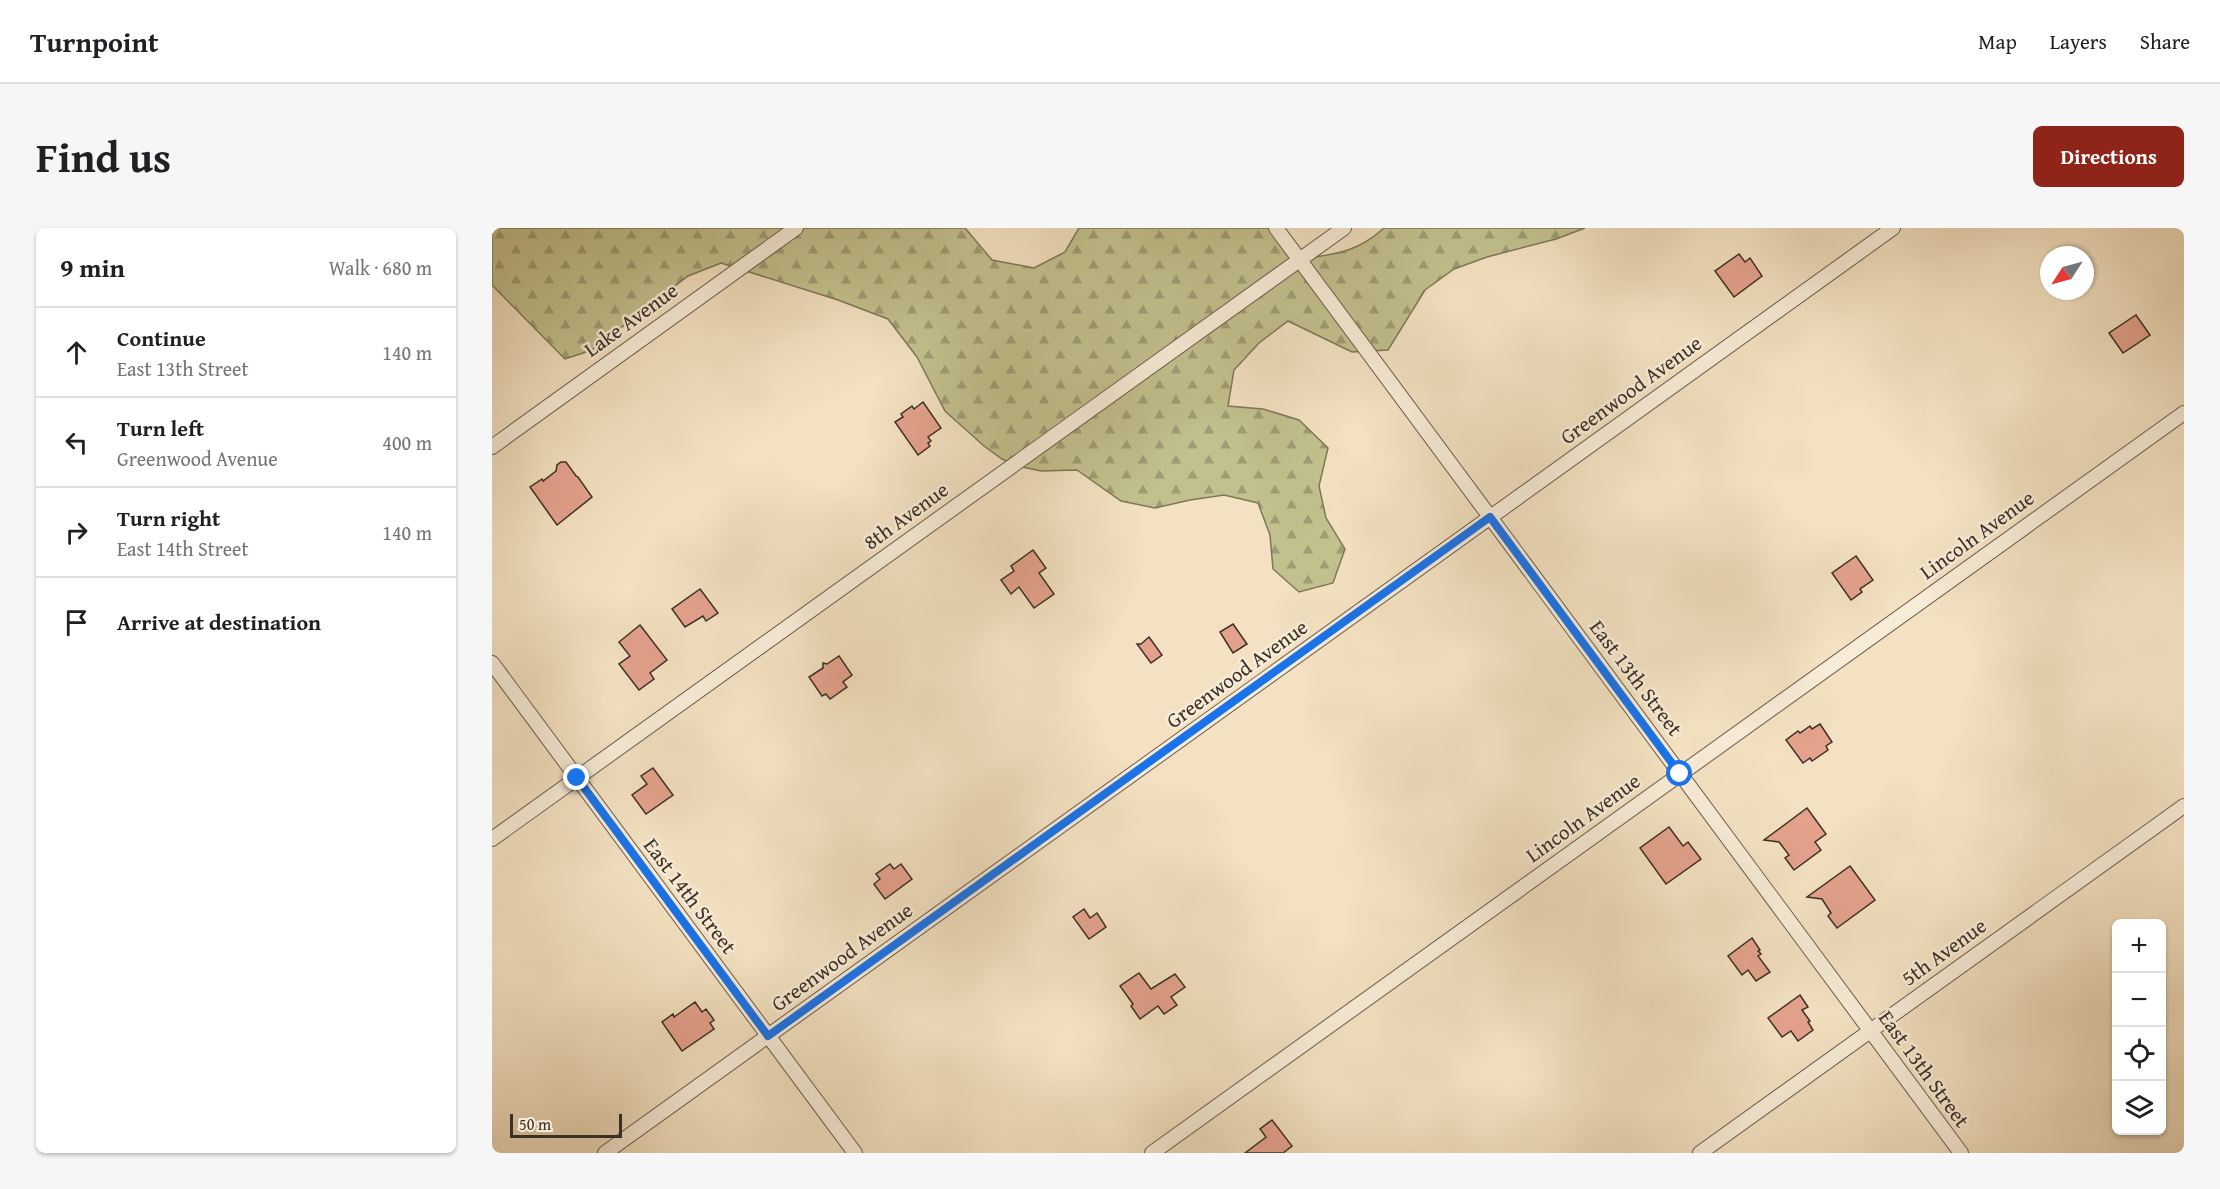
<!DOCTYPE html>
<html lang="en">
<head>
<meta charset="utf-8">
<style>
  body { margin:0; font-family:"Gentium Book Plus",serif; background:#f6f6f6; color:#202124 }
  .controls { position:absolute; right:18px; bottom:18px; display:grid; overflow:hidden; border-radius:9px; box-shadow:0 2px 4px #0004 }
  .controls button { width:54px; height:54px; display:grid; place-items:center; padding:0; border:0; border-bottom:2px solid #e0e0e0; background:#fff; color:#202124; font:30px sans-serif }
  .compass { position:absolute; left:1548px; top:18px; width:54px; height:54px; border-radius:50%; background:#fff; box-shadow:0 2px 4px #0004; rotate:234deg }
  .scale { position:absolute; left:18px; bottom:15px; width:112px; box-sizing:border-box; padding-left:6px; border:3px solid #3c3026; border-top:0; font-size:16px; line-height:21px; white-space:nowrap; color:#3c3026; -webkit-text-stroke:4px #f7ecd7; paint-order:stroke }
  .stop { position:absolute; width:18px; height:18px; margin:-14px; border:4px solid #1a73e8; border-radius:50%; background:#fff }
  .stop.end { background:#1a73e8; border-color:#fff; box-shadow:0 2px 6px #0008 }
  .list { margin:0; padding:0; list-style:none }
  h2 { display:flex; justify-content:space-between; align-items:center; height:78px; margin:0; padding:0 24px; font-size:26px }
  h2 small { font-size:20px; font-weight:400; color:#757577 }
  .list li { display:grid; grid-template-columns:39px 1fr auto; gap:18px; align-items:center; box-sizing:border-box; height:90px; padding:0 24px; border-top:2px solid #e0e0e0 }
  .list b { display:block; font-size:22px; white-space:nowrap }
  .list p { margin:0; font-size:20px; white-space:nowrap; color:#757577 }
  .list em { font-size:20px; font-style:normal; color:#757577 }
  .icon { flex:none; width:33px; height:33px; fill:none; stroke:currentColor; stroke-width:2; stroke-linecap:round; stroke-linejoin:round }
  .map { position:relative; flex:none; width:1692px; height:925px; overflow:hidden; border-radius:9px }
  header { display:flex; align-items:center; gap:36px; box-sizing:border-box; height:84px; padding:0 30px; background:#fff; border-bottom:2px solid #e0e0e0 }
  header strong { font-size:28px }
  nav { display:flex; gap:33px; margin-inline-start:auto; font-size:21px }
  .intro { display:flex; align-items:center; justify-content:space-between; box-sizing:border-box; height:144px; padding:0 36px }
  h1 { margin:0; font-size:42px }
  .button { padding:15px 27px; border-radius:9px; background:#8f2418; color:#fff; font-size:21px; font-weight:700 }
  main { display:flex; gap:36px; padding:0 36px }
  aside { flex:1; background:#fff; border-radius:9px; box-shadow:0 2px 4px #0004 }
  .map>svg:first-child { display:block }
  .forest { fill:url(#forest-firs); stroke:#7f785a; stroke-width:1.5 }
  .building { fill:#e4a28d; stroke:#3c3026; stroke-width:1.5 }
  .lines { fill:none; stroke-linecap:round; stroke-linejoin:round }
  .minor-casing { stroke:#6a5c4d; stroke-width:16 }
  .minor { stroke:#f7ecd7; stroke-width:14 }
  .route { stroke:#1a73e8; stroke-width:8 }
  .labels { text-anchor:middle; stroke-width:5; stroke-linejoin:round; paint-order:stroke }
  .street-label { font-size:21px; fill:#3c3026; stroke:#f7ecd7 }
</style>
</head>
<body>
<header>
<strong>Turnpoint</strong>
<nav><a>Map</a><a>Layers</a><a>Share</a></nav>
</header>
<div class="intro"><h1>Find us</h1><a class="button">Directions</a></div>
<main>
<aside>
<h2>9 min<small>Walk · 680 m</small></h2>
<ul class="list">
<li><svg class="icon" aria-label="ahead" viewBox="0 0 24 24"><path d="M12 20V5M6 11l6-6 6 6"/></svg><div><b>Continue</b><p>East 13th Street</p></div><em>140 m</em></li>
<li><svg class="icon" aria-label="left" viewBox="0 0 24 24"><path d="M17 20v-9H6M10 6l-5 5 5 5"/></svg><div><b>Turn left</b><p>Greenwood Avenue</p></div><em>400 m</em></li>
<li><svg class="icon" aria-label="right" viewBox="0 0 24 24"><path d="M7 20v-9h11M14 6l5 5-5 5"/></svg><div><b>Turn right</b><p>East 14th Street</p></div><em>140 m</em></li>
<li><svg class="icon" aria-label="arrive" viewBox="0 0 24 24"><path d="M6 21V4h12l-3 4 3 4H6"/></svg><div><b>Arrive at destination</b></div></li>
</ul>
</aside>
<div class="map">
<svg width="1692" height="925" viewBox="0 0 1692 925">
  <defs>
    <pattern id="forest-firs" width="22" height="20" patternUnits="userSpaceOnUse" patternTransform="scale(1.5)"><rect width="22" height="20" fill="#c2c18e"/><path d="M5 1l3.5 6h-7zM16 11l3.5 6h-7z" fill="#9f9d74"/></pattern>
  </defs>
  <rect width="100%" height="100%" fill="#f3e1c1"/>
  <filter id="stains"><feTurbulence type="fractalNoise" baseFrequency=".00333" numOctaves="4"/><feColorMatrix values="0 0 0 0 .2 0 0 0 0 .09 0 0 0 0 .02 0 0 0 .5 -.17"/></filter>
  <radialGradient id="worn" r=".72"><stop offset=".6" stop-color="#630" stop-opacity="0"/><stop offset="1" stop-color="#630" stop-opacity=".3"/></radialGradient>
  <!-- forest -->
  <path class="forest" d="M0,0H473L500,32L542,40L573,24L587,0H791L815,30C847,26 868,22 892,0H1093L1064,11L995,29L962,41L933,62L896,122L860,124L796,93L767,115L742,142L736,178L771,181L807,192L836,220L827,258L834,290L853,321L841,355L807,364L781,341L778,307L766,275L732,267L698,272L663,280L629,273L585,242L549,243L526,238L510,231L492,218L453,183L425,129L396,91L346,72L229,35L196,48L100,122L73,131L0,57Z"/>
  <!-- building -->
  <g class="building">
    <polygon points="1247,26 1253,34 1258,30 1270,48 1242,69 1223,43"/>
    <polygon points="1644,87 1658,107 1631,125 1617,105"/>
    <polygon points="431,174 449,200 436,209 439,213 436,215 438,218 426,227 403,194 411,189 409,186 420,178 422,181"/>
    <polygon points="69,234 74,234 84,248 86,249 100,269 65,297 38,259 50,251 51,253 64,243 65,237"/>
    <polygon points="541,322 554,340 547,345 562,366 542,380 527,359 519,366 509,352 522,343 519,338"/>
    <polygon points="1364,328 1381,352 1368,361 1370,364 1359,372 1340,345"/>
    <polygon points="208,361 226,385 214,393 211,388 193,399 180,381"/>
    <polygon points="741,396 755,416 741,425 728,404"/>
    <polygon points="148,397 175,432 158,445 162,451 147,462 127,436 138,428 127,414"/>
    <polygon points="657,409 670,427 659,435 645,416 649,416"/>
    <polygon points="347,428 360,447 351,454 355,459 338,471 334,466 330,468 317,449 331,440 331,435 335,436"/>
    <polygon points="1328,496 1340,514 1334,518 1336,522 1320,533 1318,530 1311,535 1294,512 1306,503 1308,505 1318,498 1320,501"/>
    <polygon points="161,540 181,567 154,586 140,567 155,556 149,548"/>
    <polygon points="1315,580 1334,606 1323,614 1329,622 1302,642 1293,630 1297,627 1287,614 1272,612"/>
    <polygon points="1177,599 1191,618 1196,614 1209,631 1174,656 1148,620"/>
    <polygon points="398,636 402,641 409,636 420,651 393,671 382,656 388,651 384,646"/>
    <polygon points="1358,638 1383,672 1345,700 1336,688 1339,685 1330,671 1315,669"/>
    <polygon points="592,681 598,690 605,685 614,699 597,711 581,689"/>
    <polygon points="1260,710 1268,722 1266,723 1269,726 1266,728 1278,744 1264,753 1256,742 1250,747 1236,728"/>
    <polygon points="647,745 659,761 683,746 693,759 679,769 685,777 672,786 666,778 648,791 639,778 641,776 628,758"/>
    <polygon points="1308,767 1316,779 1310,782 1318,793 1316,794 1321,802 1306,813 1299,803 1290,809 1276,790"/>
    <polygon points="203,774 210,784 214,781 222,792 218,795 222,801 190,823 170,794 181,786 182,789"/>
    <polygon points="780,892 800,918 791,925 753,925 774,909 768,901"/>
  </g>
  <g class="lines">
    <!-- minor casing -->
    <g class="minor-casing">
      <g id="minor">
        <polyline points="784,0 1469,925"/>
        <polyline points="0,219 304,0"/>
        <polyline points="0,435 363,925"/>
        <polyline points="0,611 852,0"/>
        <polyline points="113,925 1401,0"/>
        <polyline points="660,925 1692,185"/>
        <polyline points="1208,925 1692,578"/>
      </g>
    </g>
    <!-- minor -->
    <use href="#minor" class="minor"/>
  </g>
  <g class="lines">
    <!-- route -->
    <polyline class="route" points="85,550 276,808 998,289 1188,546"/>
  </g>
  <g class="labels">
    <!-- street labels -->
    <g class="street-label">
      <text transform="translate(139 92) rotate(-36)" y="7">Lake Avenue</text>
      <text transform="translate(1139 162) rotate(-36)" y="7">Greenwood Avenue</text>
      <text transform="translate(414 288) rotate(-36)" y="7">8th Avenue</text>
      <text transform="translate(1485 307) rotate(-36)" y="7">Lincoln Avenue</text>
      <text transform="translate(745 446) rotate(-36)" y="7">Greenwood Avenue</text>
      <text transform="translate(1144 450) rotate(53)" y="7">East 13th Street</text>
      <text transform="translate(1091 590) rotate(-36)" y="7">Lincoln Avenue</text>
      <text transform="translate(198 668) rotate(53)" y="7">East 14th Street</text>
      <text transform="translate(1452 724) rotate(-36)" y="7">5th Avenue</text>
      <text transform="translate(350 729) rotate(-36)" y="7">Greenwood Avenue</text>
      <text transform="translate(1432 841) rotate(54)" y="7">East 13th Street</text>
    </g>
  </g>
  <rect width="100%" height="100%" filter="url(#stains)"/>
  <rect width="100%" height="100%" fill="url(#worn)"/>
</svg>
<div class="controls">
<button>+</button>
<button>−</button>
<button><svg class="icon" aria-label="locate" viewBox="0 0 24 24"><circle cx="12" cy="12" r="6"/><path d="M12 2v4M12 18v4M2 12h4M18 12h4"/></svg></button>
<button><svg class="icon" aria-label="layers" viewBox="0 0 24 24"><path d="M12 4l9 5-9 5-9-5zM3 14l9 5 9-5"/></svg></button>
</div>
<svg class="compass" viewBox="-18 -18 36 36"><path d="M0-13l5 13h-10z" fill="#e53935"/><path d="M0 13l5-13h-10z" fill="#757577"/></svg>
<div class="scale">50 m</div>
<div class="stop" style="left:1188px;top:546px"></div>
<div class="stop end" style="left:85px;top:550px"></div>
</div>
</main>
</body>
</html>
